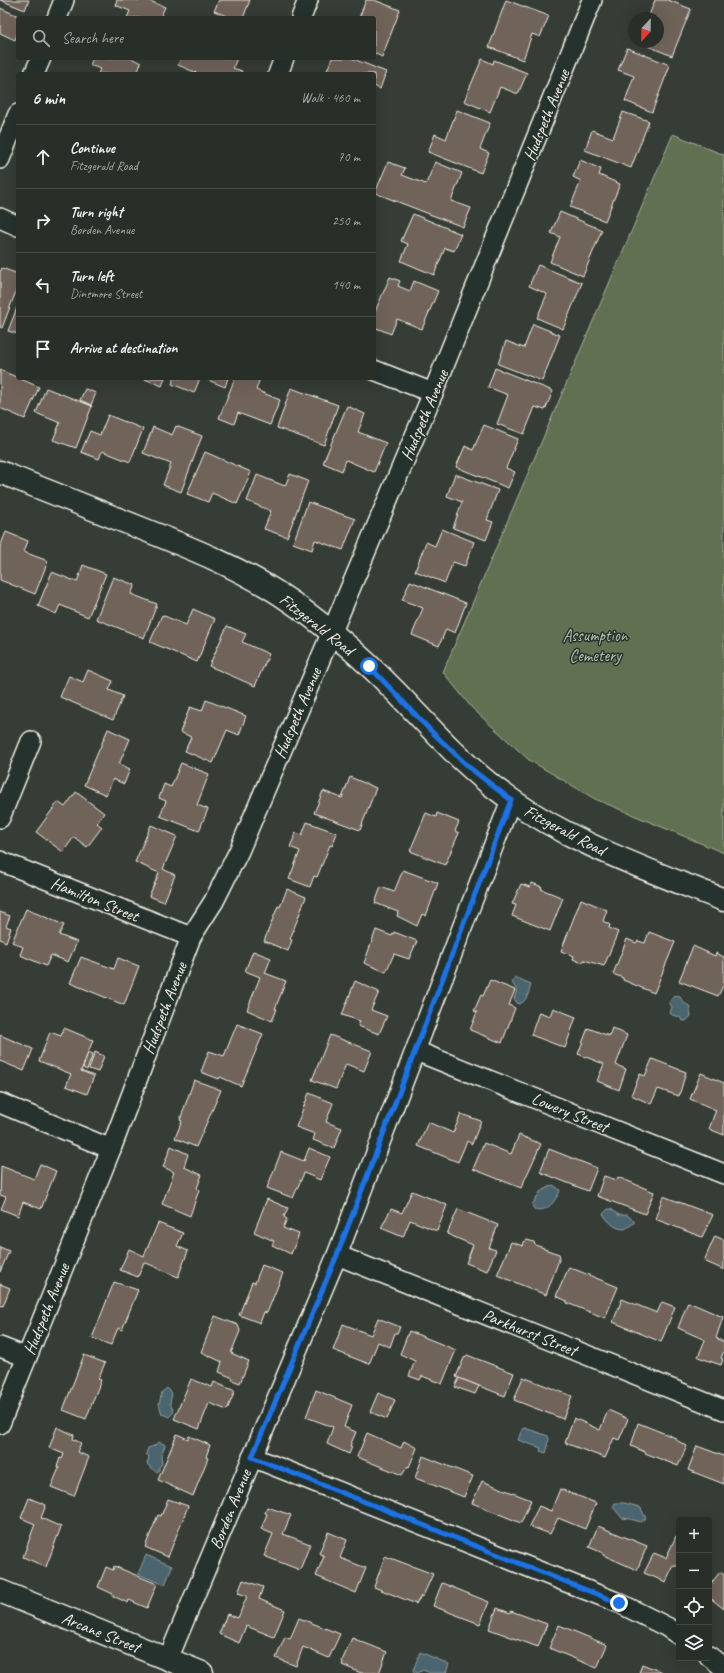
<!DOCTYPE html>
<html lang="en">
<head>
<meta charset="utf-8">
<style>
  body { margin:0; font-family:Caveat,sans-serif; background:#343a34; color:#f1f3f6 }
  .controls { position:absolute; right:12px; bottom:12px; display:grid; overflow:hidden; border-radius:4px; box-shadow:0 4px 16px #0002 }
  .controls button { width:36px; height:36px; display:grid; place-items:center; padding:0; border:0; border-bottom:1px solid #444a45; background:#282e28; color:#f1f3f6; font:20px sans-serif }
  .compass { position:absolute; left:628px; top:12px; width:36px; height:36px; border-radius:50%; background:#282e28; box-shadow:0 4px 16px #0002; rotate:202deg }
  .stop { position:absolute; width:12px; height:12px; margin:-9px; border:3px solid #1a73e8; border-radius:50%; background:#fff }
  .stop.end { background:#1a73e8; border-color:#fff; box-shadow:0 1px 4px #0008 }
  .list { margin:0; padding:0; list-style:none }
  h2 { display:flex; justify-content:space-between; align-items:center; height:52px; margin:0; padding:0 16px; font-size:17px }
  h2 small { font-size:13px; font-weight:400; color:#a5a8a8 }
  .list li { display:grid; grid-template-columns:26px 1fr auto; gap:12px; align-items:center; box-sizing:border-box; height:64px; padding:0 16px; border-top:1px solid #444a45 }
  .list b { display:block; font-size:15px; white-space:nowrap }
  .list p { margin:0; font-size:13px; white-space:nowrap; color:#a5a8a8 }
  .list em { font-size:13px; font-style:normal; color:#a5a8a8 }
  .icon { flex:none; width:22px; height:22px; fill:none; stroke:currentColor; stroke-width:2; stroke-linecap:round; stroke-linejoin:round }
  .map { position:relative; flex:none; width:724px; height:1673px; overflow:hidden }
  .search { position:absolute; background:#282e28; box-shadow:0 4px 16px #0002; left:16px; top:16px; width:360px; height:44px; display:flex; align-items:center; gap:10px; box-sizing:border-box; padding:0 14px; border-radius:4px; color:#a5a8a8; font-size:15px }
  .panel { position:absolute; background:#282e28; box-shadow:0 4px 16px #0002; left:16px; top:72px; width:360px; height:308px; border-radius:4px }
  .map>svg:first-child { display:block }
  .green { fill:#616f51; stroke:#aab09c }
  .water { fill:#4c6570; stroke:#8f9da0 }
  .building { fill:#6f645a; stroke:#f4f1e8 }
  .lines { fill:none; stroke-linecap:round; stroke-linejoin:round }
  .street-casing { stroke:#f4f1e8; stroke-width:22 }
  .secondary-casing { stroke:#f4f1e8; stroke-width:25 }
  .street { stroke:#26332d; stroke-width:19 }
  .secondary { stroke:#26332d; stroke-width:22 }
  .route { stroke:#1a73e8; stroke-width:5 }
  .labels { text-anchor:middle; stroke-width:3; stroke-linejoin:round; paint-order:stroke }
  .street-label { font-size:17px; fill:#f4f1e8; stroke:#26332d }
  .park-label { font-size:17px; fill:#b9bdac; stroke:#26332d }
</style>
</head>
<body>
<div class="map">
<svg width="724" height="1673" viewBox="0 0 724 1673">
  <rect width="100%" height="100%" fill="#353d36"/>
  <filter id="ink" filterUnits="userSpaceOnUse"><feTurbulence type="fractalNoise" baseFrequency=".025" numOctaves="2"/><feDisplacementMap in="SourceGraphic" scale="8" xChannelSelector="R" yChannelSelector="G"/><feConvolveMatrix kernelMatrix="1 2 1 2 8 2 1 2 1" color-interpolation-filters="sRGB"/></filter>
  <g filter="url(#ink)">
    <!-- green -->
    <polygon class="green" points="673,134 724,155 724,853 595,799 529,760 472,708 443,672"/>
    <!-- water -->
    <g class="water">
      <path d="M515,977L531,984C529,992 527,1003 518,1004L514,999L517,990L512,983Z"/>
      <polygon points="674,996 680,997 684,1003 691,1007 690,1011 691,1016 686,1021 682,1021 680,1017 672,1015 670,1013 672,1007 669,1002"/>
      <path d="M553,1185L559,1189L560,1191C555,1201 548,1213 534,1209L532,1205L540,1192Z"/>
      <path d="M608,1209H611L619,1215H627L634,1221V1223L625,1229C614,1229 609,1222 603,1214Z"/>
      <polygon points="167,1388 172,1393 170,1403 174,1412 169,1417 162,1414 159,1404 162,1392"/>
      <polygon points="525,1428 548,1436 549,1440 547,1444 548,1446 546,1453 540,1451 541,1448 518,1440 522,1429"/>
      <polygon points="158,1442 164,1444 165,1446 161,1455 162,1464 159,1467 159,1471 156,1472 147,1464 149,1457 146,1454 148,1448 154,1446"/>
      <polygon points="615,1503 624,1503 640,1507 646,1518 641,1522 630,1519 622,1518 613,1507"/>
      <polygon points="146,1555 172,1566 165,1585 138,1574"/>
      <polygon points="420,1652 449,1664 446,1673 430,1673 423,1670 418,1673 413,1671"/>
    </g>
    <!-- building -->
    <g class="building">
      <polygon points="0,0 29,0 25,10"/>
      <polygon points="117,0 147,0 165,7 160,18 127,18 130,11 115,5"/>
      <polygon points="219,0 250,0 243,18 232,18 214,11"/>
      <polygon points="366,0 374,0 400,10 382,57 374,53 374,18 359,18"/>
      <polygon points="506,0 549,16 540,37 532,34 523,60 489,47"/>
      <polygon points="655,0 668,0 691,9 672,56 638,42 658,42 658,18 648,18"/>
      <polygon points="0,8 23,18 18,18 18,32 15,40 0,33"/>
      <polygon points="627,48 670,65 652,112 625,101 634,76 618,70"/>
      <polygon points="93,58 131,58 141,63 137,74 98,74 100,69 90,65"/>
      <polygon points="181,58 237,58 233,68 242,71 240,74 199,74 178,65"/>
      <polygon points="332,58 351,58 386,72 380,89 374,86 374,74 326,73"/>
      <polygon points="482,59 493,64 494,60 527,73 518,94 500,87 490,112 464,101"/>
      <polygon points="457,110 490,123 480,149 489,153 481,173 428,152 435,134 446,139"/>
      <polygon points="623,112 649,121 631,168 585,150 592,130 613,138"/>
      <polygon points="580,160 601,169 599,175 620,184 605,221 570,207 581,181 573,177"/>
      <polygon points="388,162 405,168 402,175 426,184 435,162 462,173 451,201 471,208 463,227 375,193"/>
      <polygon points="560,212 602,230 583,276 550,262 560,237 551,233"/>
      <polygon points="413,214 461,234 454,251 445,248 434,275 401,261 408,244 401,241"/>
      <polygon points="538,265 582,283 563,329 537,318 547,294 529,286"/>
      <polygon points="2,268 18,274 18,286 2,328 0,327 0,272"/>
      <polygon points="390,277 400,281 398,286 410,291 414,281 438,291 422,329 397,319 391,334 374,327 374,314"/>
      <polygon points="18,305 18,334 8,331"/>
      <polygon points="533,324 560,335 542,381 498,364 506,341 524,348"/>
      <polygon points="495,368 553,391 545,410 535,407 524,434 497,424 508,395 488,387"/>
      <polygon points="0,370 39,387 25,419 0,408"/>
      <polygon points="142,378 165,378 162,386"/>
      <polygon points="174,378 200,378 194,393 172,384"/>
      <polygon points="203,378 228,378 225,387"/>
      <polygon points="235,378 260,378 256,390 280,400 270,425 238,413 234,424 219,418"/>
      <polygon points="46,388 92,406 76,448 53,440 60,423 36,413"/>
      <polygon points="291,388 338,405 324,445 277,428"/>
      <polygon points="85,389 96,393 91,405 80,400"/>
      <polygon points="347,406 365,414 358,432 386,443 374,472 346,460 342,471 323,463"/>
      <polygon points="108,415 143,429 130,462 102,451 99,459 81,452 90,431 100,435"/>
      <polygon points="484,425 518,439 506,468 515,472 508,488 456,467 465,446 473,450"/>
      <polygon points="176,426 202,436 181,492 163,485 171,464 143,453 153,427 172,435"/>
      <polygon points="205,452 251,472 237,504 212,493 208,502 187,494"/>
      <polygon points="290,474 308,481 287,537 264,529 271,511 247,501 257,475 285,486"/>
      <polygon points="455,474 498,490 487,520 493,522 486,540 453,528 462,502 447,496"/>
      <polygon points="308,502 355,519 343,550 315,540 312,550 293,543"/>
      <polygon points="442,529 474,542 465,566 453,562 445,583 415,571 426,542 435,546"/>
      <polygon points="6,532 28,541 24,552 48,561 35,594 0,580 0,547"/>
      <polygon points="83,565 106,574 88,617 60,605 56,614 38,606 52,572 77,582"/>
      <polygon points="113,577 135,585 131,594 157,604 144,638 96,619"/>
      <polygon points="410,581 466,603 455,633 446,629 439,646 412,635 423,608 402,600"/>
      <polygon points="193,609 215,619 197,662 150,642 162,615 186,625"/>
      <polygon points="227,626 246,634 242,642 269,654 255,686 209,666"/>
      <polygon points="88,670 113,681 109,690 123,696 113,720 60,697 69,676 83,682"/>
      <polygon points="206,700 246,716 239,735 227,730 213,763 185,751 191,737 180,732 190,707 202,711"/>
      <polygon points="108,729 130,739 119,764 130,769 124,784 113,779 106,795 84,785"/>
      <polygon points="181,763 209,774 197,805 208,809 199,831 160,816 166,801 159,798 164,784 171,787"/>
      <polygon points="350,777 376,788 360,830 314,813 323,791 342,798"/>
      <polygon points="76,792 104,813 97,823 102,827 87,847 74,837 63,852 36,832 58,802 65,807"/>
      <polygon points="426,813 436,817 437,813 459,822 455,831 459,833 445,865 410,851"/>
      <polygon points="307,822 337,833 332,846 330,845 317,877 314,876 310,887 289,879 300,851 290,847 296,833 302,835"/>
      <polygon points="151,825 177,836 163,869 175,875 164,902 149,896 159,873 135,862"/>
      <polygon points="403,870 438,883 426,916 422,914 417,926 397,916 398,912 375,903 381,887 394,892"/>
      <polygon points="532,883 542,887 541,889 563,898 550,931 512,916 516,905 512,904 521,884 530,887"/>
      <polygon points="287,889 306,897 290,939 292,940 288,951 264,941 278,906 280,907"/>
      <polygon points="581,899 607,910 603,921 610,925 609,928 618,932 604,966 584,960 582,963 573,959 574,956 561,951"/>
      <polygon points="26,909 64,925 59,935 77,942 68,962 51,955 46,966 20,955 23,947 12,942"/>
      <polygon points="0,912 10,916 6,926 11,928 6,942 0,939"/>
      <polygon points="376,930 392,936 394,932 417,941 409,959 394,954 386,972 364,963"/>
      <polygon points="649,932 675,942 654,993 623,980 623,978 613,974 627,939 636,943 638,941 645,943"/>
      <polygon points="693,946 715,956 716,953 724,957 724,986 723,986 718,996 679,981"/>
      <polygon points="253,951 271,958 265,973 286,981 275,1009 277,1009 272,1021 247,1010 260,977 245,971"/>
      <polygon points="81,957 114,969 118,958 139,966 124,1005 70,983"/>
      <polygon points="490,980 515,990 509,1005 515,1008 502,1043 470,1030 477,1012 474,1011 481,995 483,996"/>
      <polygon points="355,981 379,992 371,1010 387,1016 379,1034 358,1026 360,1021 342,1015"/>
      <polygon points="553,1008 576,1017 565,1048 531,1035 539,1012 550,1016"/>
      <polygon points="237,1024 263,1034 241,1086 220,1077 219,1079 201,1072 209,1051 224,1056"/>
      <polygon points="64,1028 93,1040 81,1071 94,1076 87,1094 66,1086 71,1074 39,1061 50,1032 61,1036"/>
      <polygon points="588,1028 609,1036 612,1028 627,1035 616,1065 626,1069 619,1090 597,1081 604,1064 578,1054"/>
      <polygon points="0,1035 33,1049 24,1071 0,1061"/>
      <polygon points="330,1035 372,1051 364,1071 346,1064 336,1089 312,1080"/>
      <polygon points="88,1052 93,1054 87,1070 83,1068"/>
      <polygon points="95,1052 104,1056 98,1072 89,1069"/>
      <polygon points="652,1059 686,1072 679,1096 658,1089 651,1104 631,1095 640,1074 645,1076"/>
      <polygon points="701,1073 724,1083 724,1135 709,1129 716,1110 690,1099"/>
      <polygon points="194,1080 221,1090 196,1147 175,1138 182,1121 180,1120"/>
      <polygon points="309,1093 333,1103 326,1122 342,1128 334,1148 313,1140 315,1134 296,1127"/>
      <polygon points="461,1114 481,1121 472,1144 467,1141 458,1162 418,1146 428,1122 453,1133"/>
      <polygon points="519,1135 541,1144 521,1188 473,1169 484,1143 511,1154"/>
      <polygon points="171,1146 188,1154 184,1167 202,1175 197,1188 199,1190 190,1216 162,1204 174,1172 163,1167"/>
      <polygon points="309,1148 330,1157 320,1180 304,1173 293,1198 267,1188 281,1152 304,1161"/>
      <polygon points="549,1149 597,1168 588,1191 540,1172"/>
      <polygon points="40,1164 56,1171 41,1209 23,1202 18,1216 1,1209 6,1197 0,1195 1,1166 34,1179"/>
      <polygon points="604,1176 617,1180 618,1177 654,1192 645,1214 597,1196"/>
      <polygon points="412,1191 447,1205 437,1231 410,1220 403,1237 381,1228 391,1209 402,1213"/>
      <polygon points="663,1196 713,1215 702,1237 655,1219"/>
      <polygon points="267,1199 288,1208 284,1217 287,1219 283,1228 299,1234 291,1254 272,1245 274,1241 254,1232"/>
      <polygon points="458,1209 498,1225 489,1248 496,1250 487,1271 466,1263 473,1245 447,1234"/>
      <polygon points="158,1223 183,1233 177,1246 188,1251 178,1277 144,1262 138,1277 120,1270 129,1249 144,1256"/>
      <polygon points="715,1236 724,1240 724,1270 704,1261"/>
      <polygon points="527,1240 534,1242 535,1245 544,1248 544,1249 559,1254 560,1257 546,1295 497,1275 511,1242 523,1246 524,1242"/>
      <polygon points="0,1247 9,1251 0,1272"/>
      <polygon points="262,1265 283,1273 267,1313 264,1312 260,1323 239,1315 252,1282 255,1283"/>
      <polygon points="569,1267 618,1287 605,1318 567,1303 567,1301 556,1296"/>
      <polygon points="114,1282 138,1290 122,1330 118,1328 111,1345 92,1338"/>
      <polygon points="0,1284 10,1288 3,1306 0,1305"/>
      <polygon points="622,1299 657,1313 662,1302 675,1307 661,1342 613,1322"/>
      <polygon points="688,1302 723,1317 716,1338 724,1342 724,1351 721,1358 723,1359 721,1365 698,1357 705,1340 678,1328"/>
      <polygon points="215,1316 238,1325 240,1331 231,1353 249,1361 240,1383 232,1380 233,1378 219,1372 222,1362 201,1352"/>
      <polygon points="378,1318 400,1327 397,1333 395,1333 390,1347 378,1342 369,1364 333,1350 343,1324 371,1335"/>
      <polygon points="409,1331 456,1350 442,1384 422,1376 420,1380 409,1376 415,1361 400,1354"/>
      <polygon points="84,1355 105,1363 98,1379 101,1380 86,1419 63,1410"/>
      <polygon points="467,1355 514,1373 505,1396 456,1377 464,1358"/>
      <polygon points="523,1377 572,1396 563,1419 514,1400"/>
      <polygon points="459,1378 479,1386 475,1394 455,1387"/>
      <polygon points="191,1379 212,1387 214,1382 235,1391 227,1410 209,1403 199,1429 174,1419"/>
      <polygon points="316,1390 352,1405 344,1427 356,1432 350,1446 352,1447 349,1454 327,1444 333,1427 306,1417"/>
      <polygon points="378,1393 395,1400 387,1419 370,1412"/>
      <polygon points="608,1410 628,1419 619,1440 614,1438 605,1458 565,1443 574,1418 600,1430"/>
      <polygon points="638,1423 676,1438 676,1440 687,1446 678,1466 645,1453 645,1452 631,1446"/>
      <polygon points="57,1427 74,1435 73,1439 81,1443 77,1452 89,1457 74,1496 51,1487 59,1468 57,1467 60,1458 62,1459 64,1454 49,1448"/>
      <polygon points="367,1433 401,1448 404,1441 417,1448 409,1467 408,1466 402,1475 357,1457"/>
      <polygon points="177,1434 188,1439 189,1436 210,1445 206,1457 208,1458 193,1496 158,1480"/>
      <polygon points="697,1446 724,1456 724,1484 688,1470"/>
      <polygon points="423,1456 473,1476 464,1497 415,1478"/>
      <polygon points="482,1481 531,1500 521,1523 472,1503"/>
      <polygon points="560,1489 596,1503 585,1529 558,1518 550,1534 529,1526 539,1506 551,1511"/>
      <polygon points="29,1498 46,1505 41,1518 61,1527 46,1567 23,1557 35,1524 21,1518"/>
      <polygon points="168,1499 188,1506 168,1557 145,1547 158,1515 161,1516"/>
      <polygon points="267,1507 291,1515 283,1534 310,1544 300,1570 264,1556 273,1534 261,1529 267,1514 265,1513"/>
      <polygon points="598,1526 647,1546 637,1570 603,1555 603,1553 589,1547"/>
      <polygon points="328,1532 347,1540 340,1558 366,1568 356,1593 316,1576 324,1556 319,1553"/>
      <polygon points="676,1536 679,1538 679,1567 673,1565 666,1582 644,1573 654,1553 666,1558"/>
      <polygon points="385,1556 433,1574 423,1596 421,1596 416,1604 374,1587"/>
      <polygon points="114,1566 157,1584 147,1608 129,1600 128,1603 113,1596 113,1594 98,1587 106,1567 113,1570"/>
      <polygon points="720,1572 724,1575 724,1609 709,1597 709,1586"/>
      <polygon points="243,1580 263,1587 259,1599 285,1610 274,1637 246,1626 239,1643 219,1634 227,1614 238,1618 247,1596 238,1593"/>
      <polygon points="442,1583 489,1602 480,1624 433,1606"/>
      <polygon points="497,1608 510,1613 511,1611 547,1624 538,1647 489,1629"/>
      <polygon points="299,1618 340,1634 329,1658 303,1647 296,1666 276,1658 285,1637 290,1639"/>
      <polygon points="559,1625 607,1645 597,1668 549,1648"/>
      <polygon points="352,1638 387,1652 379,1673 361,1673 342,1665 343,1663 342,1661"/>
      <polygon points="642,1664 662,1672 639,1673"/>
    </g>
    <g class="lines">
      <!-- street casing -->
      <g class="street-casing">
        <g id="street">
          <polyline points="57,18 64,0"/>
          <polyline points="301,18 308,0"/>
          <polyline points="34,74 41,58"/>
          <polyline points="278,74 284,58"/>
          <polyline points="0,159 18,114"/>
          <polyline points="0,218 18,226"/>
          <polyline points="374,370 433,393"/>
          <polyline points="0,818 31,741"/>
          <polyline points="0,861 191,937"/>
          <polyline points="416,1051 724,1174"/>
          <polyline points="0,1103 111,1149"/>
          <polyline points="337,1255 724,1410"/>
          <polyline points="0,1347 26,1357"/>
          <polyline points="0,1424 111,1149 191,937 214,901 239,851 433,393 592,0"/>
          <polyline points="252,1457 619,1603 667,1627 679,1635"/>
          <polyline points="709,1656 724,1668"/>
          <polyline points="168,1659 337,1255 511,800"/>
        </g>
      </g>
      <!-- secondary casing -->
      <g class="secondary-casing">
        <g id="secondary">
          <path d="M0,472C48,491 95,510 143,529C190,548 236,566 278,593C321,621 361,656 396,692C427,724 456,757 491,785C560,839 643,868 724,900"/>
          <polyline points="0,1591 202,1673"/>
        </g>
      </g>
      <!-- street -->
      <use href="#street" class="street"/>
      <!-- secondary -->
      <use href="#secondary" class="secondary"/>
    </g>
  </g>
  <g class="lines" filter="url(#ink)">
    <!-- route -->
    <polyline class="route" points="369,666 432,732 470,768 511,800 337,1255 252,1457 619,1603"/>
  </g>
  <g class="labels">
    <!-- street labels -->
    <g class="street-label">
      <text transform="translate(546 115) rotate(-68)" y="6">Hudspeth Avenue</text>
      <text transform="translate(424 415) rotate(-67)" y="6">Hudspeth Avenue</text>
      <text transform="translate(317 624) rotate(38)" y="6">Fitzgerald Road</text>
      <text transform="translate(297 713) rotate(-67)" y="6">Hudspeth Avenue</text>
      <text transform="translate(565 830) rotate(28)" y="6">Fitzgerald Road</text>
      <text transform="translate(95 899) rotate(22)" y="6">Hamilton Street</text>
      <text transform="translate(164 1008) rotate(-69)" y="6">Hudspeth Avenue</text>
      <text transform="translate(570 1112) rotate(22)" y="6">Lowery Street</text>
      <text transform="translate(46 1309) rotate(-68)" y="6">Hudspeth Avenue</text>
      <text transform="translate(530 1332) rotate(22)" y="6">Parkhurst Street</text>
      <text transform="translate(230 1509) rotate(-68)" y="6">Borden Avenue</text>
      <text transform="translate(101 1632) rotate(22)" y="6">Arcane Street</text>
    </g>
    <!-- park labels -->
    <g class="park-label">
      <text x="595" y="641">Assumption<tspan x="595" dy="20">Cemetery</tspan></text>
    </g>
  </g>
</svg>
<div class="controls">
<button>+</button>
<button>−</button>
<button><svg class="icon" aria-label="locate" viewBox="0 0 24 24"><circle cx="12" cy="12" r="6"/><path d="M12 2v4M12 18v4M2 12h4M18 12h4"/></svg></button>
<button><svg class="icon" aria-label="layers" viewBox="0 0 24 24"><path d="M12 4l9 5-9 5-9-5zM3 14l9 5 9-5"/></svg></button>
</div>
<svg class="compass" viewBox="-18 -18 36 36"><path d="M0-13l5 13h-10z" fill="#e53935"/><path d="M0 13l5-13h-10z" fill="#a5a8a8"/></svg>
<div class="stop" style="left:369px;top:666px"></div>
<div class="stop end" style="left:619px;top:1603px"></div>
<div class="search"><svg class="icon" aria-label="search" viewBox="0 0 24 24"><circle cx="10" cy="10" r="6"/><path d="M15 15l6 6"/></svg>Search here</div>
<section class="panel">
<h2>6 min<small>Walk · 460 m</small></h2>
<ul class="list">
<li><svg class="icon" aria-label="ahead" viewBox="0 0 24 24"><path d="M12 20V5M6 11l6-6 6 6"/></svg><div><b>Continue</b><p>Fitzgerald Road</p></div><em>70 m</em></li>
<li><svg class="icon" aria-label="right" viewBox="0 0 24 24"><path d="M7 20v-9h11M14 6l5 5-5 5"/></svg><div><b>Turn right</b><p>Borden Avenue</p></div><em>250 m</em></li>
<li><svg class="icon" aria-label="left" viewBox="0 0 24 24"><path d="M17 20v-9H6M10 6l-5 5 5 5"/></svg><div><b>Turn left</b><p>Dinsmore Street</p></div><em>140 m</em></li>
<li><svg class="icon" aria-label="arrive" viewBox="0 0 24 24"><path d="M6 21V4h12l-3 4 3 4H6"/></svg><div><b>Arrive at destination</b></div></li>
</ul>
</section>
</div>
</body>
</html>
